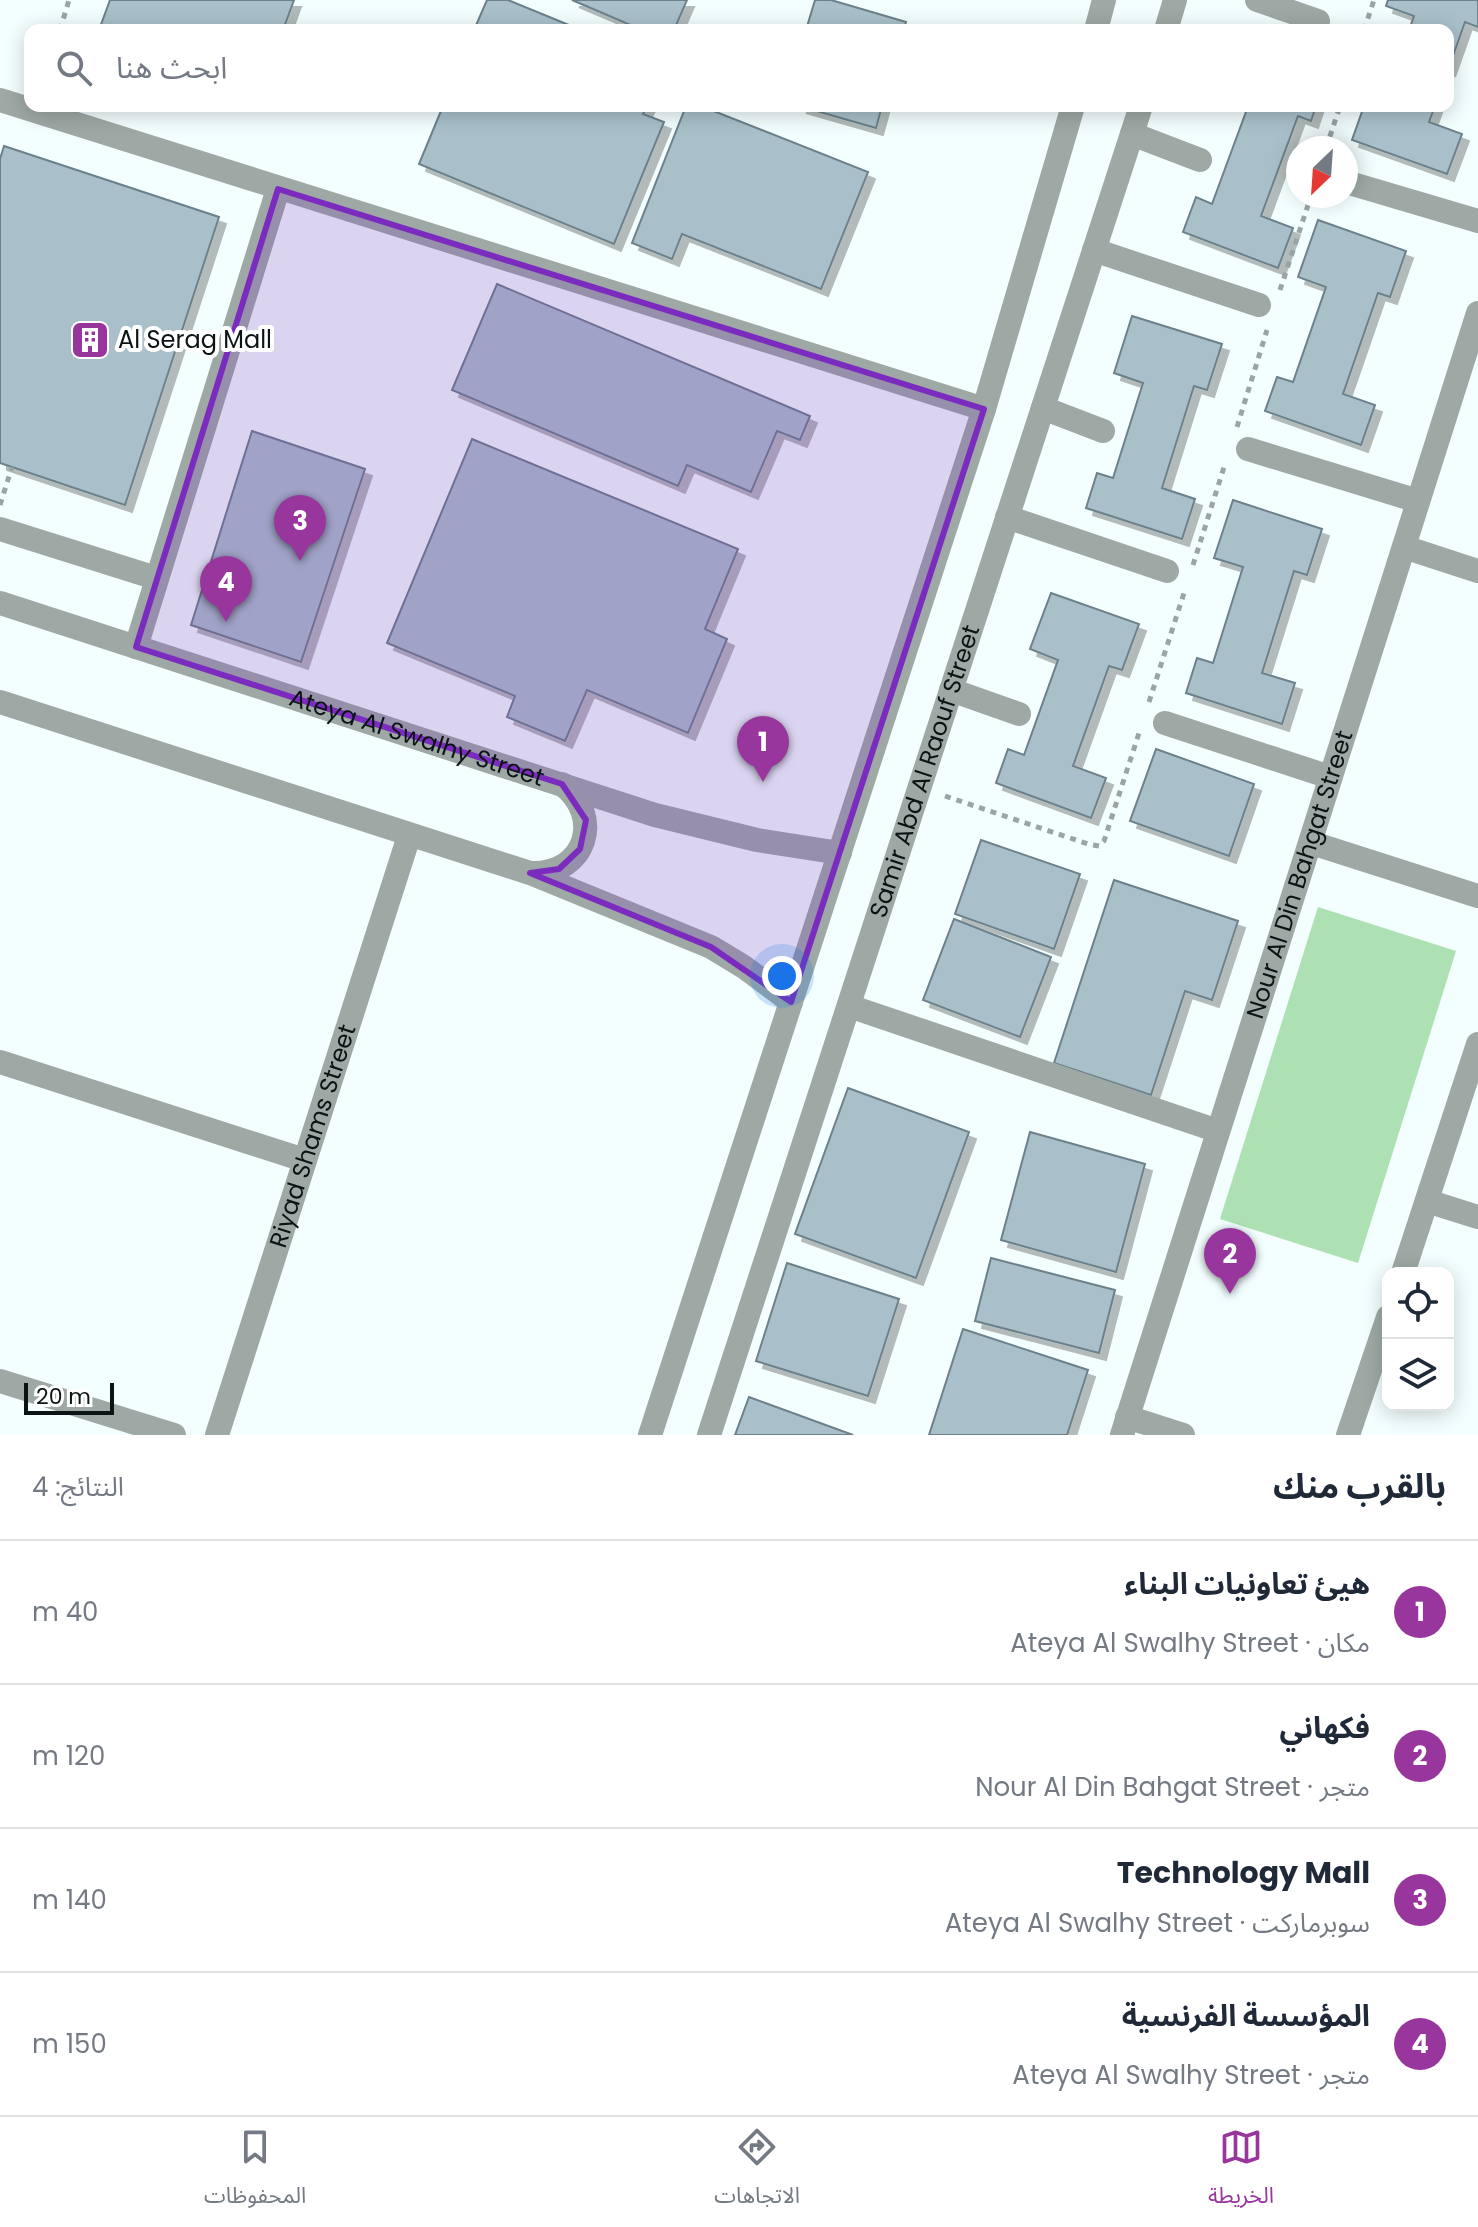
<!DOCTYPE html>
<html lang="ar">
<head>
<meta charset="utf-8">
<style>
  body { margin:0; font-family:Poppins,"Noto Sans Arabic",sans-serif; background:#f6f6f7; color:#1f2937; direction:rtl }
  .controls { position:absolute; right:24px; bottom:24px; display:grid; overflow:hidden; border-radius:16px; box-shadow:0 4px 20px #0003 }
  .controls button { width:72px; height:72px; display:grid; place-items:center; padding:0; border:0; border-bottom:2px solid #e0e1e3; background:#fff; color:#1f2937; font:40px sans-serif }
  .compass { position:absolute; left:1286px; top:136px; width:72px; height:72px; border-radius:50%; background:#fff; box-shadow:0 4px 20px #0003; rotate:205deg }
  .scale { position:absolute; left:24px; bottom:20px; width:90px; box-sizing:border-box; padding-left:8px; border:4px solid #0b1415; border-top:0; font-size:22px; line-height:28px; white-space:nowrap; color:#0b1415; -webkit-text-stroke:6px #fff; paint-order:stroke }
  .you { position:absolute; left:782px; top:976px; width:28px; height:28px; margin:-20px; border:6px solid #fff; border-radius:50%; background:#1a73e8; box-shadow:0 0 0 12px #1a73e833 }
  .badge { display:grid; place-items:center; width:52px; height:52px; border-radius:50%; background:#98369d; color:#fff; font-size:26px; font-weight:700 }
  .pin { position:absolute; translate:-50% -66px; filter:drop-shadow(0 2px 4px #0008) }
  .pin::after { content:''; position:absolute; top:42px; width:28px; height:24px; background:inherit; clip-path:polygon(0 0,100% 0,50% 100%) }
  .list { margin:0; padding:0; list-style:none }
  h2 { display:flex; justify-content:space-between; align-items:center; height:104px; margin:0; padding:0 32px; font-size:34px }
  h2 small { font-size:26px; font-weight:400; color:#747a83 }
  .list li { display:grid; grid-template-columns:52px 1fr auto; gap:24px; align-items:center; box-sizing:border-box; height:144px; padding:0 32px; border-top:2px solid #e0e1e3 }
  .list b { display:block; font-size:30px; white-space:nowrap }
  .list p { margin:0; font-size:26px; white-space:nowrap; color:#747a83 }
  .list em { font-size:26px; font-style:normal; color:#747a83 }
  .icon { flex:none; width:44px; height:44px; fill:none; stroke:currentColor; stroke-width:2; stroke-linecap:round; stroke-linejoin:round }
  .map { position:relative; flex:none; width:1478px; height:1435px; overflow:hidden; direction:ltr }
  .search { position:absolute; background:#fff; box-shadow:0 4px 20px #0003; left:24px; right:24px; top:24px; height:88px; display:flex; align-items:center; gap:20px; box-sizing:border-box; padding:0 28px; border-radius:16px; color:#747a83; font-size:30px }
  .sheet { height:680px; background:#fff }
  nav { display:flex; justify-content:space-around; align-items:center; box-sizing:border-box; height:112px; border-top:2px solid #e0e1e3; background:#fff; font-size:22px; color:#747a83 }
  nav a { display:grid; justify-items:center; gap:4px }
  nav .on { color:#98369d }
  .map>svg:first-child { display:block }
  .green { fill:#ade0b2 }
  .building { fill:#a9c0ca; stroke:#6c818a; stroke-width:2; filter:url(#shadow) }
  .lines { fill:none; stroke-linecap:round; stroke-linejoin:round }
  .path { stroke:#9aa4a4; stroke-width:5; stroke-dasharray:6 6; stroke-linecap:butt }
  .minor { stroke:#9ea9a5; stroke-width:24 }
  .marked { fill:#7b2cbf; fill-opacity:0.2; stroke:#7b2cbf; stroke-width:6; stroke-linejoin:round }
  .labels { text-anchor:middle; stroke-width:8; stroke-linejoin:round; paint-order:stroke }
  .poi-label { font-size:24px; fill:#0b1415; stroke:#fff; text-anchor:start }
  .street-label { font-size:24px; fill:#0b1415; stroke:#fff }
</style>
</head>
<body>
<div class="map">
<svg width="1478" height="1435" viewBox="0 0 1478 1435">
  <defs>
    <filter id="shadow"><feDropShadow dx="7" dy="7" stdDeviation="0" flood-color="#0004"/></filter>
  </defs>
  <rect width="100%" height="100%" fill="#f3fefe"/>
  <!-- green -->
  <polygon class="green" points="1318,907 1456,951 1358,1263 1220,1219"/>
  <!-- building -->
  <g class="building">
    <polygon points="110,0 294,0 283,30 99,30"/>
    <polygon points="487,0 508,0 581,30 474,30"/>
    <polygon points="572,0 687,0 674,30 642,30"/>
    <polygon points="815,0 831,0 906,22 904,30 806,30"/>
    <polygon points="1388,0 1478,0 1478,27 1465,22 1448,70 1448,30 1409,30 1414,16 1386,6"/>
    <polygon points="443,106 647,106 643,114 664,122 614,244 419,164"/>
    <polygon points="686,106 701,106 868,172 821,289 682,234 672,259 632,243"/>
    <polygon points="799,106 882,106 876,128"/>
    <polygon points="1238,106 1316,106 1311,121 1298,116 1261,216 1293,228 1278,268 1183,232 1196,197 1212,204 1247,109"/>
    <polygon points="1364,106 1380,111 1382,106 1435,106 1429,122 1462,134 1447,174 1352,140"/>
    <polygon points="4,146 219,217 125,505 0,463 0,159"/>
    <polygon points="1318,220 1406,251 1390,297 1378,293 1343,394 1375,405 1361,445 1265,411 1277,377 1293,382 1326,287 1298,277"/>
    <polygon points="497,284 810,416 800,440 777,431 751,492 687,465 678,486 452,390"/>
    <polygon points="1132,316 1222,344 1207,390 1194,386 1162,488 1195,499 1182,539 1086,508 1097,473 1113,478 1143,383 1114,373"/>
    <polygon points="252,431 365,469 301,662 191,625"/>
    <polygon points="472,439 738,549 705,629 727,639 688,733 587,690 565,741 507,717 515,696 387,643"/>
    <polygon points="1233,500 1322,529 1307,575 1294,571 1262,673 1295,683 1282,724 1186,693 1197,658 1213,663 1243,567 1214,558"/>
    <polygon points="1051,593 1139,624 1122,670 1109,666 1073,766 1106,778 1091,818 996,783 1008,749 1024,755 1058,660 1030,649"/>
    <polygon points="1156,749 1254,784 1229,856 1130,821"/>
    <polygon points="981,840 1080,874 1054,949 955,914"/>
    <polygon points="1114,880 1238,921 1212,1000 1185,991 1151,1095 1054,1063"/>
    <polygon points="954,919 1051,957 1020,1037 923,1000"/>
    <polygon points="848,1088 969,1132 916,1278 795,1234"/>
    <polygon points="1030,1132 1145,1164 1116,1272 1001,1240"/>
    <polygon points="991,1258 1115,1290 1099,1353 975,1321"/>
    <polygon points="787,1263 899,1299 868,1396 756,1361"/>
    <polygon points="963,1329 1088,1370 1067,1435 929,1435"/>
    <polygon points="749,1397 853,1435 735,1435"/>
  </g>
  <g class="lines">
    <!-- path -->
    <g class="path">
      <polyline points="60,30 69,0"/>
      <polyline points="1364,30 1374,0"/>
      <polyline points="1326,148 1340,106"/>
      <polyline points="1280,290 1311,196"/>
      <polyline points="1237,427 1267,330"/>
      <polyline points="0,505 12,467"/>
      <polyline points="1193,565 1225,464"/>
      <polyline points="1149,702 1184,593"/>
      <polyline points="945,796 1088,844 1099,846 1104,841 1140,730"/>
    </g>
    <!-- minor -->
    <g class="minor">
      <polyline points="1257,0 1318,21"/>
      <polyline points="1096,30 1104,0"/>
      <polyline points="1166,30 1175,0"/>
      <polyline points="0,100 984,409"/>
      <polyline points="1132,134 1200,160"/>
      <polyline points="1346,182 1478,221"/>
      <polyline points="1094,250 1259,305"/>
      <polyline points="1043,408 1103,431"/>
      <polyline points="1248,449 1418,501"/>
      <polyline points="1007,517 1167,571"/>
      <polyline points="0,529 156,578"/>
      <polyline points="1404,547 1478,571"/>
      <path id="s1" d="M0,603L655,815L757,840L840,853"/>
      <polyline points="136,647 278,189"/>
      <polyline points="951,690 1019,714"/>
      <polyline points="0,702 530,873 711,947 744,967 791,1002"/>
      <polyline points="1165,723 1330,777"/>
      <polyline points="1312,843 1478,896"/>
      <path d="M532,873C586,874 604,817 562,784"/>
      <polyline points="849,1006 1218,1131"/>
      <polyline points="0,1062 304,1160"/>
      <polyline points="1427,1201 1478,1217"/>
      <polyline points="1403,1273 1478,1044"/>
      <polyline points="0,1381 174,1435"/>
      <polyline points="1127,1417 1183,1435"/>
      <path id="s2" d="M217,1435L409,836"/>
      <polyline points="650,1435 984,409 1073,106"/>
      <path id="s3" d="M709,1435L1141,106"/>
      <path id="s4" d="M1122,1435L1478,313"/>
      <polyline points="1348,1435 1388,1317"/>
    </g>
  </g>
  <!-- marked area -->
  <path class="marked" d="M278,189L984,409L791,1002L711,947L530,873L559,869L580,849L586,820L562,784L136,647Z"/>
  <!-- icons -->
  <defs>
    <g id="building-square" transform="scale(2)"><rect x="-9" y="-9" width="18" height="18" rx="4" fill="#98369d" stroke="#fff"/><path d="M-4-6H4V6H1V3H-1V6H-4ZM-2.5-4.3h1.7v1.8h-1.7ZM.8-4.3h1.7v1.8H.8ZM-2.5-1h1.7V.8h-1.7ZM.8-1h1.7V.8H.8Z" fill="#fff"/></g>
  </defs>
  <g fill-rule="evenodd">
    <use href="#building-square" x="90" y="340"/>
  </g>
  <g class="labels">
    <!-- poi labels -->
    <g class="poi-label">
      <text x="118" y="348">Al Serag Mall</text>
    </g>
    <!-- street labels -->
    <g class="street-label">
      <text dy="8" stroke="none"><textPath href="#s1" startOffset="438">Ateya Al Swalhy Street</textPath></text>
      <text dy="8" stroke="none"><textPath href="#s3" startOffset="698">Samir Abd Al Raouf Street</textPath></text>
      <text dy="8" stroke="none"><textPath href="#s4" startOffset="588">Nour Al Din Bahgat Street</textPath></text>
      <text dy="8" stroke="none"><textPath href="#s2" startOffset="314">Riyad Shams Street</textPath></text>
    </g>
  </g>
</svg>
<div class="controls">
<button><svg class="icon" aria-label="locate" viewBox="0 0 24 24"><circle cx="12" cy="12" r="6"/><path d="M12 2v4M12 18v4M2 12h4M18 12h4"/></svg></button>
<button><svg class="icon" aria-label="layers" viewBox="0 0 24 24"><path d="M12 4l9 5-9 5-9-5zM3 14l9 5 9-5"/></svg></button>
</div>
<svg class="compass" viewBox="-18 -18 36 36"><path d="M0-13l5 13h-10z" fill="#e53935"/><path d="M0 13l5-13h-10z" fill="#747a83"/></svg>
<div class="scale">20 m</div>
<div class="you"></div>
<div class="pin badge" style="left:763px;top:782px">1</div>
<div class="pin badge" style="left:1230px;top:1294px">2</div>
<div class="pin badge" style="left:300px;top:561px">3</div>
<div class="pin badge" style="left:226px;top:622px">4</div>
<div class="search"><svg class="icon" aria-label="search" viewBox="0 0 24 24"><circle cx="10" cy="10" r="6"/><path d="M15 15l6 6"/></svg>ابحث هنا</div>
</div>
<section class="sheet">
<h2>بالقرب منك<small>النتائج: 4</small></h2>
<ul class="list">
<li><span class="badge">1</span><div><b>هيئ تعاونيات البناء</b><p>مكان · Ateya Al Swalhy Street</p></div><em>40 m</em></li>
<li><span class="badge">2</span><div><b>فكهاني</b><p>متجر · Nour Al Din Bahgat Street</p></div><em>120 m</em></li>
<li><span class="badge">3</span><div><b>Technology Mall</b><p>سوبرماركت · Ateya Al Swalhy Street</p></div><em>140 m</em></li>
<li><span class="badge">4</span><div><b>المؤسسة الفرنسية</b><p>متجر · Ateya Al Swalhy Street</p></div><em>150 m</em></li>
</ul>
</section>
<nav>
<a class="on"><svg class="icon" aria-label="map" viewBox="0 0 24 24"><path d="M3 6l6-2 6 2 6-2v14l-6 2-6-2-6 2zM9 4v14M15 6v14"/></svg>الخريطة</a>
<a><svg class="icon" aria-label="directions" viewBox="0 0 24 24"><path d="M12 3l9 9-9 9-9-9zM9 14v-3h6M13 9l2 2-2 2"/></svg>الاتجاهات</a>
<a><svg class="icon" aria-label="saved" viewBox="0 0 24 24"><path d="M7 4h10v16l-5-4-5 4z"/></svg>المحفوظات</a>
</nav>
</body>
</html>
